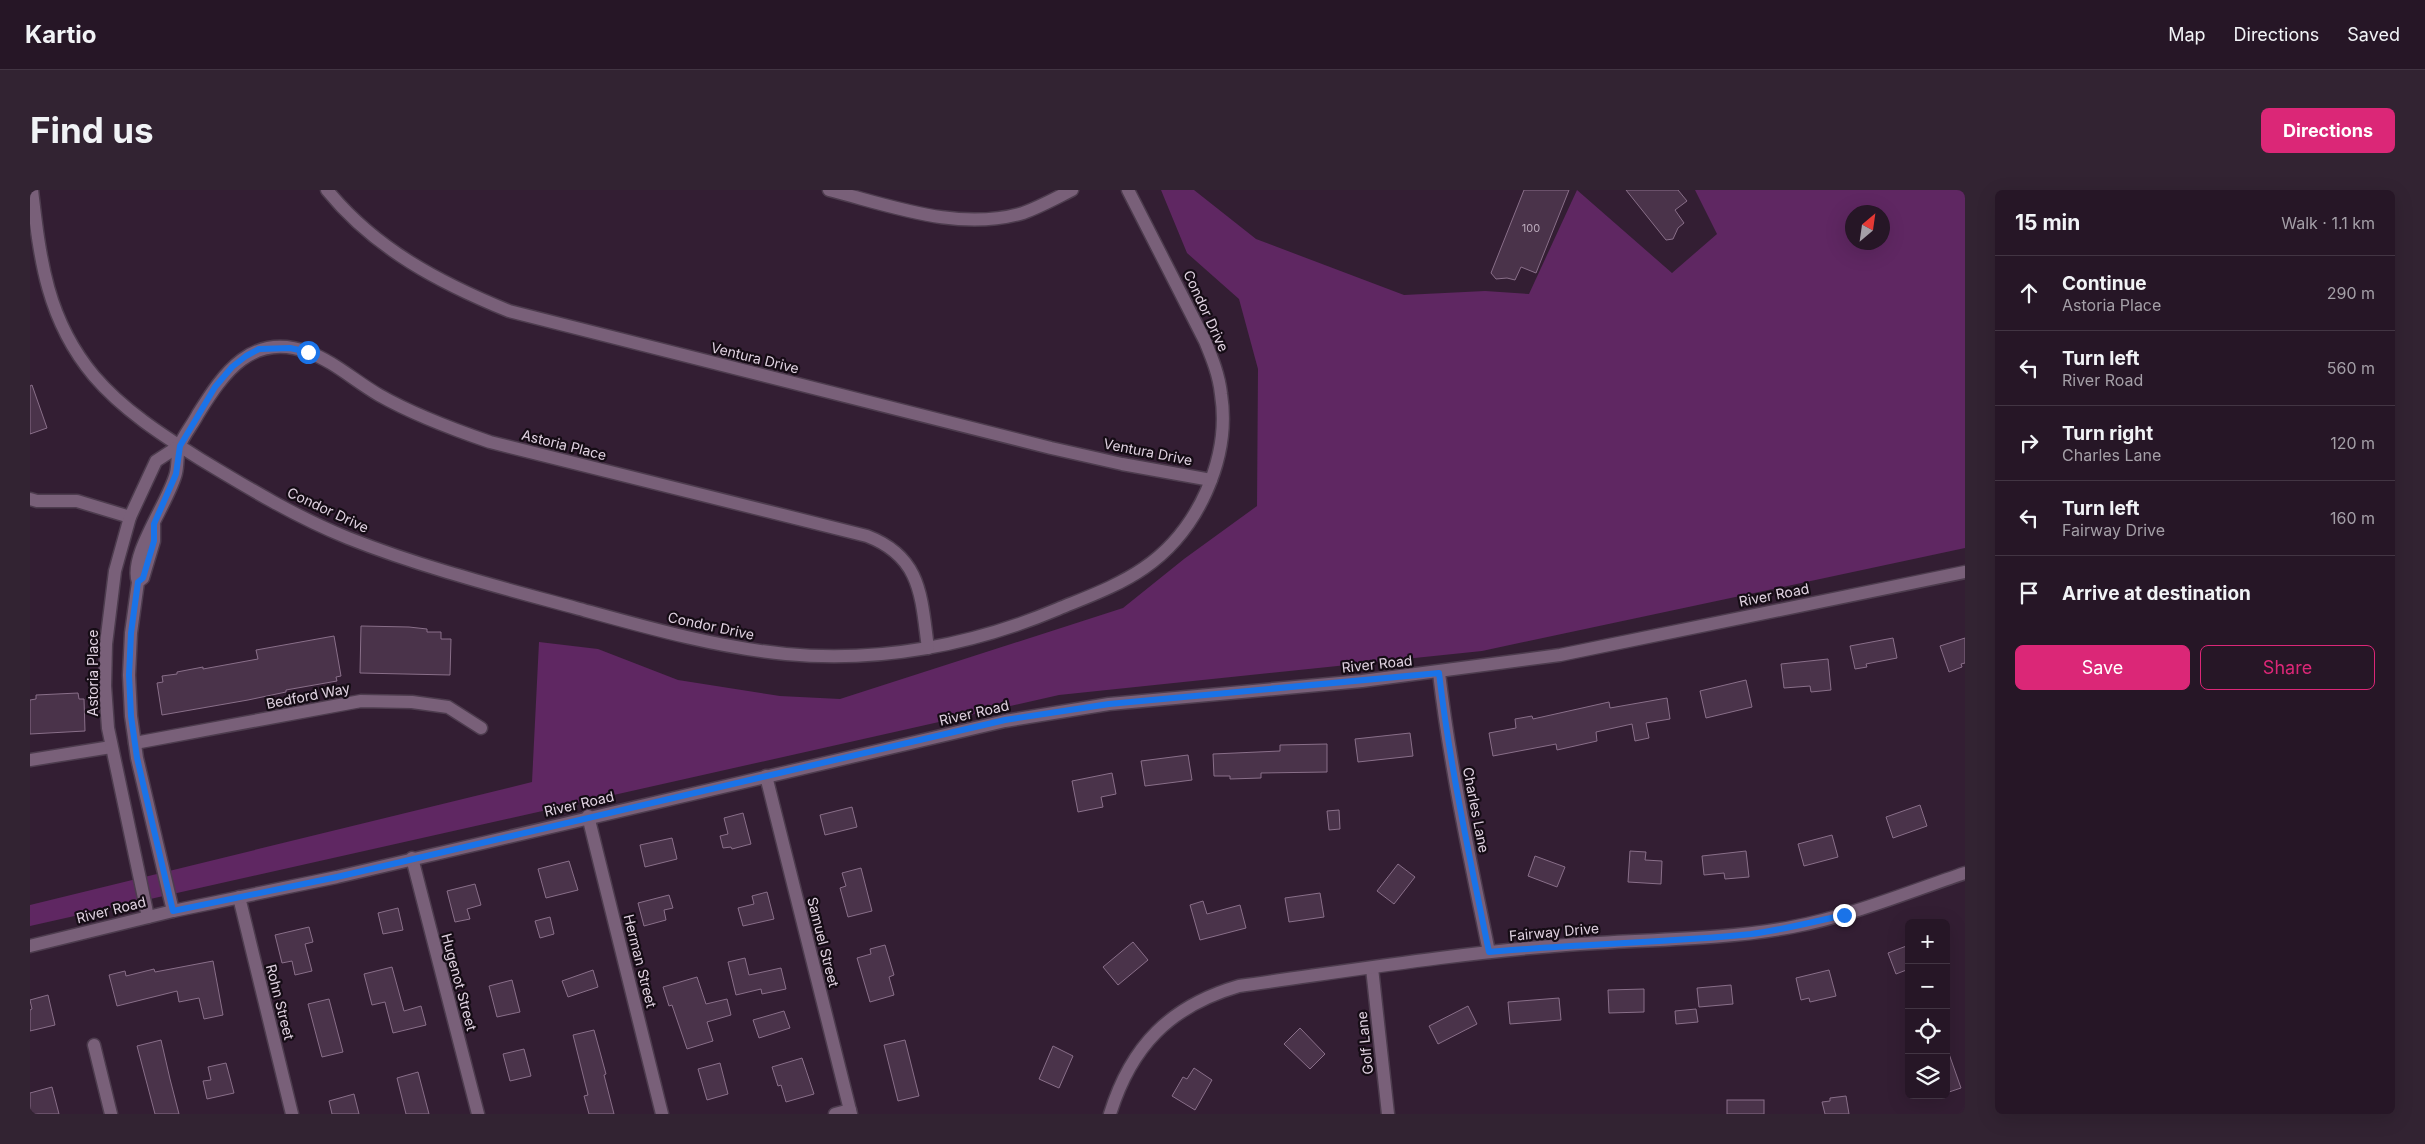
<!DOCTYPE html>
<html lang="en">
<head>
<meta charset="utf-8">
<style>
  body { margin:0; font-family:Inter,sans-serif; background:#322332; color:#f1f3f6 }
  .controls { position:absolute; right:15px; bottom:15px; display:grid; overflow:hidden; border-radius:8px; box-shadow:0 5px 20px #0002 }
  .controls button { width:45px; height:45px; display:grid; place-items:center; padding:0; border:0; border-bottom:1px solid #423543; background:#261626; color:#f1f3f6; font:25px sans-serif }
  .compass { position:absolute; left:1815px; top:15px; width:45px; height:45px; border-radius:50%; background:#261626; box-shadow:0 5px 20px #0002; rotate:29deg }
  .stop { position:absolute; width:15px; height:15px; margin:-11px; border:4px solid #1a73e8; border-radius:50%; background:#fff }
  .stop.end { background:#1a73e8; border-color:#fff; box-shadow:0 1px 5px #0008 }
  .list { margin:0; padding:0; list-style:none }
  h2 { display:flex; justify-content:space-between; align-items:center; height:65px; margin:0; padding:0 20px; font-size:21px }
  h2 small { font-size:16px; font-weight:400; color:#a49fa7 }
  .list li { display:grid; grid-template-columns:32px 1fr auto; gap:15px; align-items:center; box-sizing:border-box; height:75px; padding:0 20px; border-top:1px solid #423543 }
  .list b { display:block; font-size:19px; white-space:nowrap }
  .list p { margin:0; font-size:16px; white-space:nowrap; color:#a49fa7 }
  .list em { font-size:16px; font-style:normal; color:#a49fa7 }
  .actions { display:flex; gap:10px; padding:15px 20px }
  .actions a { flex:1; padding:11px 0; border:1px solid #db2777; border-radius:8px; text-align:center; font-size:18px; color:#db2777 }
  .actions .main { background:#db2777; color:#fff }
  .icon { flex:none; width:28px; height:28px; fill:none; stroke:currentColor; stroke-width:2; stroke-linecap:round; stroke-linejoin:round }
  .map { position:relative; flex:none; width:1935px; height:924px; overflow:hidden; border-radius:8px }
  header { display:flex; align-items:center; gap:30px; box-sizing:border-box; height:70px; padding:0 25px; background:#261626; border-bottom:1px solid #423543 }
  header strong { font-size:24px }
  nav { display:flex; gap:28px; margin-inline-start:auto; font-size:18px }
  .intro { display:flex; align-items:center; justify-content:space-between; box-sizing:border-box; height:120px; padding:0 30px }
  h1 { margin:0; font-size:35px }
  .button { padding:12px 22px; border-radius:8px; background:#db2777; color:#fff; font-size:18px; font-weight:700 }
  main { display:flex; gap:30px; padding:0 30px }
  aside { flex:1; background:#261626; border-radius:8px; box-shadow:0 5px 20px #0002 }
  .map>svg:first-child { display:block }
  .green { fill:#5f2762; fill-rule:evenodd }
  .building { fill:#4a334a; stroke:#896f89 }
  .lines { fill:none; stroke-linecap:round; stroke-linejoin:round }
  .minor-casing { stroke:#4d3c4e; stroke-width:15 }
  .tertiary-casing { stroke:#4d3c4e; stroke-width:15 }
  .minor { stroke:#796079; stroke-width:12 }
  .tertiary { stroke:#796079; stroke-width:12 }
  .route { stroke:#1a73e8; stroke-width:6 }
  .labels { text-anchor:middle; stroke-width:4.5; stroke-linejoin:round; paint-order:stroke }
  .number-label { font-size:11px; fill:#baaabb }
  .street-label { font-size:14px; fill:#e0d2e1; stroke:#150c15 }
</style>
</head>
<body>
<header>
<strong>Kartio</strong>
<nav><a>Map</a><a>Directions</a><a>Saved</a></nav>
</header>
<div class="intro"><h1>Find us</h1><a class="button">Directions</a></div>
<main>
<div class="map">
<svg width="1935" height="924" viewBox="0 0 1935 924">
  <rect width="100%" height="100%" fill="#331e33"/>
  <!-- green -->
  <path class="green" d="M1131,0H1164L1226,49L1374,105L1455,101L1499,104L1547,0L1642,83L1687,44L1665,0H1935V358L1452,461L1029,505L0,736V715L502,592L509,452L568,459L648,490L750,506L810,509L1093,418L1154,369L1227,316L1228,179L1209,109L1157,63ZM1822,22H1852V52H1822Z"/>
  <!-- building -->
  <g class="building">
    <polygon points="1494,0 1539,0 1506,83 1491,77 1485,90 1477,88 1466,89 1461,83"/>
    <polygon points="1596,0 1648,0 1657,11 1645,20 1654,33 1648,38 1643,49 1636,50"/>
    <polygon points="2,195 17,238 0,244 0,196"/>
    <polygon points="331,436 379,437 397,439 397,442 411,442 411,449 421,449 420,485 330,483"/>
    <polygon points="304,446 311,486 306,487 307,491 256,500 256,502 218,510 132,525 127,493 133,492 132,486 147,484 147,482 173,477 173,479 228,469 226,460"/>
    <polygon points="1863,448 1867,468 1836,474 1837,477 1825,479 1820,456"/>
    <polygon points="1935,448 1935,473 1931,474 1932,477 1919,482 1910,456"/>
    <polygon points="1798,469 1801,500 1781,502 1780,496 1754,498 1751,474"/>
    <polygon points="1716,490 1722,517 1676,528 1670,501"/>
    <polygon points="48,503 49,509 54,509 55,541 0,544 0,510 6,509 6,505"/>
    <polygon points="1637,508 1640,529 1616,533 1619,548 1605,551 1602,534 1566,542 1567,551 1527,560 1526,554 1463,566 1459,543 1486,538 1485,529 1502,526 1503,529 1579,512 1580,518"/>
    <polygon points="1380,543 1383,566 1328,572 1325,549"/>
    <polygon points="1297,554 1297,582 1231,583 1231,588 1200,589 1200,586 1184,586 1183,564 1250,561 1250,555"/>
    <polygon points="1158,565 1162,590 1115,596 1111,571"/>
    <polygon points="1082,583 1086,604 1071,607 1073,617 1048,622 1042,591"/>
    <polygon points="1890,615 1897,636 1863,648 1856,627"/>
    <polygon points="822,617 827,637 795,645 790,625"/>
    <polygon points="1309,620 1310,639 1299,640 1297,621"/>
    <polygon points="713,623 721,654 702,659 701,657 693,658 690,646 698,644 694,628"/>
    <polygon points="1802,645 1808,667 1774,676 1768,654"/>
    <polygon points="642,648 647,669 615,677 610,655"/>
    <polygon points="1600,661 1616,662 1615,670 1632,671 1631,694 1598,692"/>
    <polygon points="1716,661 1719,687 1695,689 1694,683 1674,685 1672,666"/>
    <polygon points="1505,666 1535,677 1527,697 1498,686"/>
    <polygon points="539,671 548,700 516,708 508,679"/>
    <polygon points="1368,674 1385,687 1364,714 1347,701"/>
    <polygon points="831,678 842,721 818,727 810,698 816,696 812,683"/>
    <polygon points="445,694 451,715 437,719 440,729 425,732 417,701"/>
    <polygon points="737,702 744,729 713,736 708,718 724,714 722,706"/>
    <polygon points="1290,703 1294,727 1259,732 1255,708"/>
    <polygon points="639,705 643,718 634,720 636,730 614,736 608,713"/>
    <polygon points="1173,711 1177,724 1210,715 1216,738 1170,750 1160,715"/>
    <polygon points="368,718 373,740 353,744 348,723"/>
    <polygon points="520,727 524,744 510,748 505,731"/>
    <polygon points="279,737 283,752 275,754 282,781 265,785 262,771 252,773 245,745"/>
    <polygon points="1103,752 1118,770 1088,795 1073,777"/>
    <polygon points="855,755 864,785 859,787 864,805 840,812 827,768 841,764 840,759"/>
    <polygon points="1879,755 1879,779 1866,784 1858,763"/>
    <polygon points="715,768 719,785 751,778 756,799 732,804 731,799 706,805 698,772"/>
    <polygon points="183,771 193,825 174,829 169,808 149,812 147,801 87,816 79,785 95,781 96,786 124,779 125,782"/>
    <polygon points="362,777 374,821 391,816 396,835 363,843 355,812 342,815 334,784"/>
    <polygon points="563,780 568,797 538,807 532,791"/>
    <polygon points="1799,780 1806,806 1780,812 1779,808 1771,810 1766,788"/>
    <polygon points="667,787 676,814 697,809 701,825 677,832 683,851 657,859 642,815 639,816 633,797"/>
    <polygon points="482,790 490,822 467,827 459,796"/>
    <polygon points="1701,795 1703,814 1669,817 1667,798"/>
    <polygon points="1614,799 1614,822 1579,823 1578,800"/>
    <polygon points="18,805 25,835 0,841 0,820 2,819 0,810"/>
    <polygon points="1529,808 1531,830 1480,834 1478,812"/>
    <polygon points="299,809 313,862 292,867 278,814"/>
    <polygon points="1438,816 1447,834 1408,854 1399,836"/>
    <polygon points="1666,819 1668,832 1646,834 1645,821"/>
    <polygon points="754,821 760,838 729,848 723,830"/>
    <polygon points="1270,838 1295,864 1280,879 1254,854"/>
    <polygon points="564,840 576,884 574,885 584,924 559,924 554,906 558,905 543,845"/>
    <polygon points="131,850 140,889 149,924 125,924 107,856"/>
    <polygon points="875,850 889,906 868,911 854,855"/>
    <polygon points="1023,856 1043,866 1029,898 1009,889"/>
    <polygon points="494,859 501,886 480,891 473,864"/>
    <polygon points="1918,861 1931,898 1916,903 1916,862"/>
    <polygon points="772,868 784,904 756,912 751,895 748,896 742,877"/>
    <polygon points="196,873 204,903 177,909 173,891 181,890 178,877"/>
    <polygon points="690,873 698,904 677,910 668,879"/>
    <polygon points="1164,878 1182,890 1165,920 1142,906 1153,887 1157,889"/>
    <polygon points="388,882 399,924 376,924 367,888"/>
    <polygon points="22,897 29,924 0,924 0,903"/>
    <polygon points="324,904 329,924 302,924 299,911"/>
    <polygon points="1816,906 1819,924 1795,924 1792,912 1800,911 1800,908"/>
    <rect x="1697" y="910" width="37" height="14"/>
  </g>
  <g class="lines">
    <!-- minor casing -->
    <g class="minor-casing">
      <g id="minor">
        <path d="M2,0C10,70 17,130 64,186C93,220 132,245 170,269C218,298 266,327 318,348C391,377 469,397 546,418C615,437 684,457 756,464C849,473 943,455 1028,419C1057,407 1088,396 1114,378C1168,341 1201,268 1191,204C1189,185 1182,168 1175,151L1098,0"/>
        <path d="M297,0C345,59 410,93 479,121L1021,258L1092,274L1181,290"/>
        <path d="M799,0C862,16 929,42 993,23C1010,17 1026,8 1042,0"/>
        <polyline points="0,309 7,311 47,311 100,327"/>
        <polyline points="124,335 124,351 113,388 108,392 101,443 99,485 101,526 107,568 143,721"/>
        <path d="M108,392C98,366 140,310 146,283C148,275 147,265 149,257C153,246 163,234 168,224C194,182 222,142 278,162C303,171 325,191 349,205C384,225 422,239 460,252L837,346C892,367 891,407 898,458"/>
        <path d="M1409,483C1420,577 1440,669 1459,762"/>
        <polyline points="105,553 331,511 382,512 418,517 451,538"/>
        <polyline points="0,570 81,557"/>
        <polyline points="736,586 821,924"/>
        <polyline points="558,626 632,924"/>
        <polyline points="382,668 448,924"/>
        <polyline points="209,707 262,924"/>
        <polyline points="118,727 78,538 75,496 76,454 85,381 100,327 126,271 149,256"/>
        <polyline points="1342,778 1358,924"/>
        <polyline points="64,855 81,924"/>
        <polyline points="805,924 820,920"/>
        <path d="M1080,924C1101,856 1140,816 1209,796C1318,781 1427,763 1536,755C1611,749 1688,751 1762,737C1821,726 1878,702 1935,683"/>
      </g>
    </g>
    <!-- tertiary casing -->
    <g class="tertiary-casing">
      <polyline id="tertiary" points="0,756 143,721 307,687 975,531 1079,514 1332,491 1530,465 1935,382"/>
    </g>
    <!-- minor -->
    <use href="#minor" class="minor"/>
    <!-- tertiary -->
    <use href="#tertiary" class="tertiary"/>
  </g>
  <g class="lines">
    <!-- route -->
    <path class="route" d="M278,162L260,158L229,159L216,166L202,177L185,197L150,256L146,284L124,334V351L113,388L108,392L101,443L99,485L101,526L107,568L143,721L307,687L975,530L1079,514L1409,483C1420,577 1440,669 1459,762C1546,754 1634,753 1721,744C1752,740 1783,732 1814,725"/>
  </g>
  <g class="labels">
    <!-- number labels -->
    <g class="number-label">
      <text x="1501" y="42">100</text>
    </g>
    <!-- street labels -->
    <g class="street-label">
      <text transform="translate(1176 121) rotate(65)" y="5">Condor Drive</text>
      <text transform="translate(725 168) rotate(14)" y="5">Ventura Drive</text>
      <text transform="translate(534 255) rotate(14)" y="5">Astoria Place</text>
      <text transform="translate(1118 262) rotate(11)" y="5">Ventura Drive</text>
      <text transform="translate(298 320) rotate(25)" y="5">Condor Drive</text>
      <text transform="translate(1744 405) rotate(-11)" y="5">River Road</text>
      <text transform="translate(681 436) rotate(12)" y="5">Condor Drive</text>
      <text transform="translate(1347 474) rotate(-6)" y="5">River Road</text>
      <text transform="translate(63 483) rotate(-90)" y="5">Astoria Place</text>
      <text transform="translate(278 506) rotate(-11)" y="5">Bedford Way</text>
      <text transform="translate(944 523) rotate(-13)" y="5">River Road</text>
      <text transform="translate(549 614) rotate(-13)" y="5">River Road</text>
      <text transform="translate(1446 620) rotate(79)" y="5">Charles Lane</text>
      <text transform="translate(81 720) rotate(-14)" y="5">River Road</text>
      <text transform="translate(1524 742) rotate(-5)" y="5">Fairway Drive</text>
      <text transform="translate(793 752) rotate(76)" y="5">Samuel Street</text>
      <text transform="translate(610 771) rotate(76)" y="5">Herman Street</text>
      <text transform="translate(429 792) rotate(75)" y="5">Hugenot Street</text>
      <text transform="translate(250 812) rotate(76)" y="5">Rohn Street</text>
      <text transform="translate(1335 853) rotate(-96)" y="5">Golf Lane</text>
    </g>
  </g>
</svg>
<div class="controls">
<button>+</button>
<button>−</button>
<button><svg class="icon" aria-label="locate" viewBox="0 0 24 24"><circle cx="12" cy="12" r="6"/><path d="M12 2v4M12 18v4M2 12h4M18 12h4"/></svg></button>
<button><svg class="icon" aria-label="layers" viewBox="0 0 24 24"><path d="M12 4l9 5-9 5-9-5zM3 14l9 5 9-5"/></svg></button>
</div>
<svg class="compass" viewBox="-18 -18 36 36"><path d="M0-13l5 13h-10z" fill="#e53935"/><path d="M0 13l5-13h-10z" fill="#a49fa7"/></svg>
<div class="stop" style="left:278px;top:162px"></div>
<div class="stop end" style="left:1814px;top:725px"></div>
</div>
<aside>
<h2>15 min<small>Walk · 1.1 km</small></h2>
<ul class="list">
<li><svg class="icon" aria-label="ahead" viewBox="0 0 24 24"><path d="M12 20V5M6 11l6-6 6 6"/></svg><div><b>Continue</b><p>Astoria Place</p></div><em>290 m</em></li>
<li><svg class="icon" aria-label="left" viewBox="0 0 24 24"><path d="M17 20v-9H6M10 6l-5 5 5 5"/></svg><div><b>Turn left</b><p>River Road</p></div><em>560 m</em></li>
<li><svg class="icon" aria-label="right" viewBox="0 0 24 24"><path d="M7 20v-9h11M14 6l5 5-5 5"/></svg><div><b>Turn right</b><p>Charles Lane</p></div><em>120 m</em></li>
<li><svg class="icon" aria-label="left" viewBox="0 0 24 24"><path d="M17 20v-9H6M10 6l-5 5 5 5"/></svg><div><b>Turn left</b><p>Fairway Drive</p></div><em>160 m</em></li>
<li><svg class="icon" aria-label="arrive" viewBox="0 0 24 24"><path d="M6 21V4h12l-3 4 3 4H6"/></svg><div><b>Arrive at destination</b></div></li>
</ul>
<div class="actions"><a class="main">Save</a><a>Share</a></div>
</aside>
</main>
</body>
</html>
